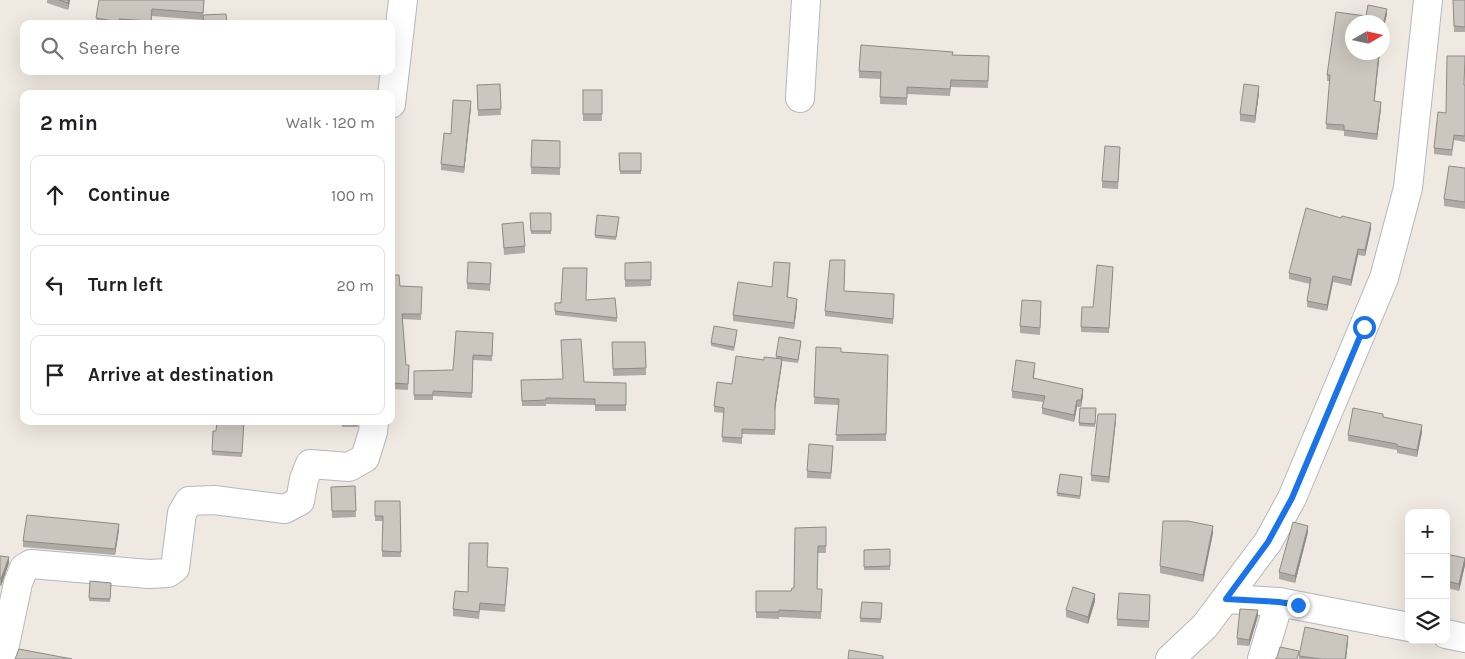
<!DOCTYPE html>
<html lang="en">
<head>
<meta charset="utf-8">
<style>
  body { margin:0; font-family:Karla,sans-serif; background:#f2f2f2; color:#202124 }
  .controls { position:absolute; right:15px; bottom:15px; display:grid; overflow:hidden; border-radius:10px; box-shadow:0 5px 20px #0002 }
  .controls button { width:45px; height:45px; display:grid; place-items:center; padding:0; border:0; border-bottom:1px solid #e0e0e0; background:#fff; color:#202124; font:25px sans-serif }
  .compass { position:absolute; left:1345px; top:15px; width:45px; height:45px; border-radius:50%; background:#fff; box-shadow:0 5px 20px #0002; rotate:81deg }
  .stop { position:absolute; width:15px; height:15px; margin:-11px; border:4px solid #1a73e8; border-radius:50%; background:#fff }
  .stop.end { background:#1a73e8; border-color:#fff; box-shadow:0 1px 5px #0008 }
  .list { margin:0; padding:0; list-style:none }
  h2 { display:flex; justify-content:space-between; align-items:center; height:65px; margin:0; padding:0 20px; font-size:21px }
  h2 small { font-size:16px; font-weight:400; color:#757577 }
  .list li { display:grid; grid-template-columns:32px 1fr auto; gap:15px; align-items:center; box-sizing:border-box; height:80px; margin:0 10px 10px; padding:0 10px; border:1px solid #e0e0e0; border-radius:10px }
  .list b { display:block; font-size:19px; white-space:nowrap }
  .list em { font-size:16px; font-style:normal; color:#757577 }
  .icon { flex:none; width:28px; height:28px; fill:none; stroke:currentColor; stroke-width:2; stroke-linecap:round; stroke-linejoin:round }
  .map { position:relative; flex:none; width:1465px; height:659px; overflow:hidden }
  .search { position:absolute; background:#fff; box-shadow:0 5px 20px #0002; left:20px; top:20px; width:375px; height:55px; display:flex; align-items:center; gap:12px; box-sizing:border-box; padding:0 18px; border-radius:10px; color:#757577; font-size:19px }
  .panel { position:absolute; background:#fff; box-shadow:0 5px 20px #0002; left:20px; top:90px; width:375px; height:335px; border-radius:10px }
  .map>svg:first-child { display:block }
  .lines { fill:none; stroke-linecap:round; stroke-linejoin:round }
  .minor-casing { stroke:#b4b7c1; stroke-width:30 }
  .minor { stroke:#fff; stroke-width:28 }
  .wall { fill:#afaba4 }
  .shaded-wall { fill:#8e8b86 }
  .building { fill:#cbc7bf; stroke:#8e8b86 }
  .route { stroke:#1a73e8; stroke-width:6 }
</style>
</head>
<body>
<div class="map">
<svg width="1465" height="659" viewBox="0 0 1465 659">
  <rect width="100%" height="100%" fill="#efe9e1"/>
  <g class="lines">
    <!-- minor casing -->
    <g class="minor-casing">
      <g id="minor">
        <polyline points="800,98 806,0"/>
        <polyline points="391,104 403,0"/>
        <polyline points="1226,599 1279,602 1409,627"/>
        <polyline points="1446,634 1465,638"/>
        <polyline points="2,659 18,583 24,568 31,564 149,574 168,573 175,568 182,513 189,501 214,500 285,509 300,501 304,479 310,464 349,467 365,458 373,432 374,421"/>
        <polyline points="1170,659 1205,626 1268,542 1292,498 1384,278 1408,188 1428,0"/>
        <polyline points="1262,659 1279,602"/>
      </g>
    </g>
    <!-- minor -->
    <use href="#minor" class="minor"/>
  </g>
  <!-- wall -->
  <g class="wall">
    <polygon points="47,0 70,0 68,10 47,3"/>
    <polygon points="99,0 204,0 203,20 152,16 151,24 70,24 96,23"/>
    <polygon points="1453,0 1465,0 1465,32 1454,32"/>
    <polygon points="1387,14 1382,35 1382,22 1374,101 1381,108 1377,140 1344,136 1344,131 1326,129 1330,81 1327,81 1327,75 1366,16"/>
    <polygon points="952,55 989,56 988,88 951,87 950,96 907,94 907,105 880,104 880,79 859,78 859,71"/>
    <polygon points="500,84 501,115 478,116 477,92"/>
    <polygon points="1464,85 1465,85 1465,142 1454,140 1452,156 1434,154 1434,148 1446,113"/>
    <rect x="583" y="90" width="19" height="31"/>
    <polygon points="1259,93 1255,123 1240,121 1240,114"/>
    <polygon points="471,107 464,173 441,170 441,164 451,134"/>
    <polygon points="532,140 560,141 560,175 531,174"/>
    <polygon points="619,153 641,153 641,174 620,174"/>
    <polygon points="1120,154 1118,189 1102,188 1102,181"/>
    <polygon points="1465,168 1465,209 1444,206 1444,199"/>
    <polygon points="530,213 551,213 551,234 531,234"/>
    <polygon points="619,220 616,240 595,238 595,235"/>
    <polygon points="502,224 525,246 525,253 504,255"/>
    <polygon points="1371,229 1365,256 1358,255 1351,286 1333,282 1327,311 1307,307 1307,301 1310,284 1289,279 1289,273"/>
    <polygon points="651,262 651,286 625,287 625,263"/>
    <polygon points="790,269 788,297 797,305 794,329 733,321 733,315 772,287"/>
    <polygon points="491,270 490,291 467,289 467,283"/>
    <polygon points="1113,272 1109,333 1081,332 1082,307 1093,307"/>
    <polygon points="391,275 400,286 422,287 421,320 402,319 406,365 409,365 408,390 391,389"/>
    <polygon points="844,291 894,294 893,324 825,316 825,311"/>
    <polygon points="587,300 617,318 617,322 555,315 555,303"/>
    <polygon points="1041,301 1040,335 1020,333 1020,326"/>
    <polygon points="493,333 492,361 473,360 472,398 433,396 433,400 414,400 414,371 453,370"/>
    <polygon points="737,333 734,351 711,346 711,343"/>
    <polygon points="612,342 645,342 646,375 613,376"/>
    <polygon points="801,344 798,363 782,361 775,410 775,435 742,434 742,444 722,442 724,413 714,412 714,406 732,384 764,360 776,358 776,356"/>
    <polygon points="816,347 841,352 888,355 886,441 836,441 839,405 814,404"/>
    <polygon points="1035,369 1034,378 1083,396 1081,407 1077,407 1074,422 1042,414 1042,408 1043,402 1012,398 1012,391"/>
    <polygon points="521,380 584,382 626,383 626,411 595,411 595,405 546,404 546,406 522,406"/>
    <polygon points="1080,408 1096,408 1095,427 1079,426"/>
    <polygon points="1383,417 1422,432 1417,457 1397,453 1397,450 1348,441 1348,435"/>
    <polygon points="1116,420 1109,483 1091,481 1091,475"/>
    <polygon points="244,421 242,457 212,455 213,431 216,431"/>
    <polygon points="341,421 359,421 358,427 342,427"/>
    <polygon points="833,453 831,479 807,478 807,471"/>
    <polygon points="1082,481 1080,499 1057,496 1057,493"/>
    <polygon points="355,486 356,517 332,518 331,487"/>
    <polygon points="375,501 400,501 401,557 382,557 383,521 375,521"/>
    <polygon points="826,527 826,553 818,553 817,589 822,589 821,619 779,617 779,619 756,618 756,591 791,591 794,588"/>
    <polygon points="119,530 115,555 23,547 23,541"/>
    <polygon points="1308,532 1295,583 1279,579 1279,572"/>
    <polygon points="1213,533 1203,582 1160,573 1160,566"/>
    <polygon points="890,549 890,570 864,570 864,550"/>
    <polygon points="1446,554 1465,565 1459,591 1446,588"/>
    <polygon points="0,556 9,563 1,586 0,586"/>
    <polygon points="488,567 508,575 505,612 480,610 479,619 453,616 453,609 468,592"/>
    <polygon points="90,581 111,583 110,602 89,601"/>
    <polygon points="1095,601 1088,624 1066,617 1066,610"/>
    <polygon points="862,602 882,603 881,623 860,622"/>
    <polygon points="1150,602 1149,628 1117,626 1117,619"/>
    <polygon points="1258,616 1249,646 1237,645 1237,638"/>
    <polygon points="1348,641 1346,659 1299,659 1299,656"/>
  </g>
  <!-- shaded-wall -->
  <g class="shaded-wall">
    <polygon points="68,0 70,0 68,10"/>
    <polygon points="1387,9 1387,14 1382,35 1382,29"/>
    <polygon points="1379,52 1380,52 1374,107 1374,101"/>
    <polygon points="1259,86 1259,93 1255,123 1255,116"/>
    <polygon points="471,101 471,107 464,173 464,167"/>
    <polygon points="1381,102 1381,108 1377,140 1377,134"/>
    <polygon points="1371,223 1371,229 1365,256 1365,250"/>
    <polygon points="1358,249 1358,255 1351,286 1351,280"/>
    <polygon points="1333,276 1333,282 1327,311 1327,305"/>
    <polygon points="797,299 797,305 794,329 794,323"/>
    <polygon points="782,359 782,364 775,410 775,435 775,405"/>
    <polygon points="1083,389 1083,396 1081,407 1081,400"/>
    <polygon points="1077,400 1077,407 1074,422 1074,415"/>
    <polygon points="1116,414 1116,420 1109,483 1109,477"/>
    <polygon points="1422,425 1422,432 1417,457 1417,450"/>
    <polygon points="119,524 119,530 115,555 115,549"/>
    <polygon points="1213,526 1213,533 1203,582 1203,575"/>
    <polygon points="1308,526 1308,532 1295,583 1295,576"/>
    <polygon points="9,557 9,563 1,586 1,579"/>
    <polygon points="1465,558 1465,565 1459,591 1459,584"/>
    <polygon points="1095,594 1095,601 1088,624 1088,617"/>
    <polygon points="1258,610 1258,616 1249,646 1249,640"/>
    <polygon points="1348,636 1348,641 1346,659 1345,659"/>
  </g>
  <!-- building -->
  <g class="building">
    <polygon points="59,0 68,0 68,3"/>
    <polygon points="99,0 204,0 203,13 152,9 151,21 119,19 119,22 96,18"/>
    <polygon points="1453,0 1465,0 1465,27 1454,26"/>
    <polygon points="1368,5 1387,9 1382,29 1382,22 1352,22 1352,52 1379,52 1374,101 1381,102 1377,134 1344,130 1344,125 1326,124 1330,75 1327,75 1336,12 1366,16"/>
    <polygon points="226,14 227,24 204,24 203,15"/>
    <polygon points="71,21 101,24 70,24"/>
    <polygon points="861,45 953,52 952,55 989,56 988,81 951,80 950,89 907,87 907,98 880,97 881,72 859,71"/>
    <polygon points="1447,56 1465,56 1464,85 1465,85 1465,136 1454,135 1452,150 1434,148 1438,112 1446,113"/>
    <polygon points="500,84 501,109 478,110 477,85"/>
    <polygon points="1244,84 1259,86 1255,116 1240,114"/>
    <rect x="583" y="90" width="19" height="24"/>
    <polygon points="453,100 471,101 464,167 441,164 444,133 451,134"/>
    <polygon points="532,140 560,141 560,168 531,167"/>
    <polygon points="1105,146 1120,147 1118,182 1102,181"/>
    <polygon points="619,153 641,153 641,171 620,171"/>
    <polygon points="1449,166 1465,168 1465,202 1444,199"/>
    <polygon points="1306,208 1341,218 1342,216 1371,223 1365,250 1358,249 1351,280 1333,276 1327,305 1307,301 1311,278 1289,273"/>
    <polygon points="530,213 551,213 551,231 531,231"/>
    <polygon points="597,215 619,217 616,237 595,235"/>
    <polygon points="523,222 525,246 504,248 502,224"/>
    <polygon points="830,260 845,260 844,291 894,294 893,319 825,311"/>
    <polygon points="468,262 491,263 490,284 467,283"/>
    <polygon points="651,262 651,280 625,280 625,263"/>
    <polygon points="774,262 790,263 787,297 797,299 794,323 733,315 738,282 772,287"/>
    <polygon points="1097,265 1113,267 1109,328 1081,327 1082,307 1093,307"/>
    <polygon points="563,268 587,268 586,300 615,298 617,318 555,311 555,303 561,303"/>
    <polygon points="391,275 399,275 400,286 422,287 421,314 402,314 406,365 409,365 408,384 391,383"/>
    <polygon points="1022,300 1041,301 1040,328 1020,326"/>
    <polygon points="714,326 737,330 734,347 711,343"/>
    <polygon points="456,331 493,333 492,356 473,355 472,393 433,391 433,395 414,395 414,371 453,370"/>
    <polygon points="779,337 801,341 798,360 776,356"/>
    <polygon points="581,339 584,382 626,383 626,405 595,405 595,399 546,398 546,400 522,401 521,380 563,379 561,340"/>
    <polygon points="612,342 645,342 646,368 613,369"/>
    <polygon points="816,347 841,348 841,352 888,355 886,434 836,435 839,399 814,397"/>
    <polygon points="736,356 764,360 764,357 782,359 775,405 775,430 742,429 742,438 722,437 724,408 714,406 717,382 732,384"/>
    <polygon points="1016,360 1035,363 1033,378 1083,389 1081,400 1077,400 1074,415 1042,408 1045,396 1012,391"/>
    <polygon points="1080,408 1096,408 1095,424 1079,423"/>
    <polygon points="1353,408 1383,414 1383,417 1422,425 1417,450 1397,446 1397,444 1348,435"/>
    <polygon points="1098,414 1116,414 1109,477 1091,475"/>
    <polygon points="217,421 244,421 242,453 212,451 213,431 216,431"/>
    <polygon points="809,444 833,446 831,473 807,471"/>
    <polygon points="1060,474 1082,477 1080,496 1057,493"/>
    <polygon points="355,486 356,511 332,511 331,487"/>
    <polygon points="375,501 400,501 401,552 382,551 383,516 375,516"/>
    <polygon points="27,515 119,524 115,549 23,541"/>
    <polygon points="1163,521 1188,521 1213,526 1203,575 1160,566"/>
    <polygon points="1293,522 1308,526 1295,576 1279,572"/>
    <polygon points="826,527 826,546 818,546 817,589 822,589 821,612 779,610 779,612 756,612 756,591 791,591 792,588 794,588 795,528"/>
    <polygon points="469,543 488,543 487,567 508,568 505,605 480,603 479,612 453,609 455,591 468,592"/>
    <polygon points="890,549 890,566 864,567 864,550"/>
    <polygon points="1446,554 1465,558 1459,584 1446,581"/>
    <polygon points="0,556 9,557 1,579 0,579"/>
    <polygon points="90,581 111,583 110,599 89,598"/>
    <polygon points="1073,587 1095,594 1088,617 1066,610"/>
    <polygon points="1119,593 1150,595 1149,621 1117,619"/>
    <polygon points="862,602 882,603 881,619 860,618"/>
    <polygon points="1240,609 1258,610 1249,640 1237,638"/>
    <polygon points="1305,627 1348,636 1345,659 1321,659 1299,656"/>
    <polygon points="1280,647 1299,651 1297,659 1275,659 1277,657"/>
    <polygon points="19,649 72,659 15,659"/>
    <polygon points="849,650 883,656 883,659 848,659"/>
  </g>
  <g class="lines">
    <!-- route -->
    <polyline class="route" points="1298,605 1279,602 1226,599 1268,542 1292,498 1364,327"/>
  </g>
</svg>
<div class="controls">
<button>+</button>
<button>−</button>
<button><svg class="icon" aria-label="layers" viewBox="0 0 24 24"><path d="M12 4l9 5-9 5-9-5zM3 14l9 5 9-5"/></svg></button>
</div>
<svg class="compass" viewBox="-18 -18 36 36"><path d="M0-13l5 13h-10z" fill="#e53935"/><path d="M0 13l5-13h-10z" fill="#757577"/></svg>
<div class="stop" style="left:1364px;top:327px"></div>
<div class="stop end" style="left:1298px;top:605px"></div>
<div class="search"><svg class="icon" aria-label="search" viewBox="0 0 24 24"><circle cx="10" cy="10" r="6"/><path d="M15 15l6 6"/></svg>Search here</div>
<section class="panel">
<h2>2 min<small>Walk · 120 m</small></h2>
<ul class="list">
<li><svg class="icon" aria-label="ahead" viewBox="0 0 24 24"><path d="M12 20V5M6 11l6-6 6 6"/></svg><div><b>Continue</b></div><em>100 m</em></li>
<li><svg class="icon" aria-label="left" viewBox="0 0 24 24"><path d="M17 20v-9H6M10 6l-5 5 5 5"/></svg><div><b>Turn left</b></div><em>20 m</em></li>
<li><svg class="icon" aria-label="arrive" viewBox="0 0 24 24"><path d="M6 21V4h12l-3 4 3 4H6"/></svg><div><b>Arrive at destination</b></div></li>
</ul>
</section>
</div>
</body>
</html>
